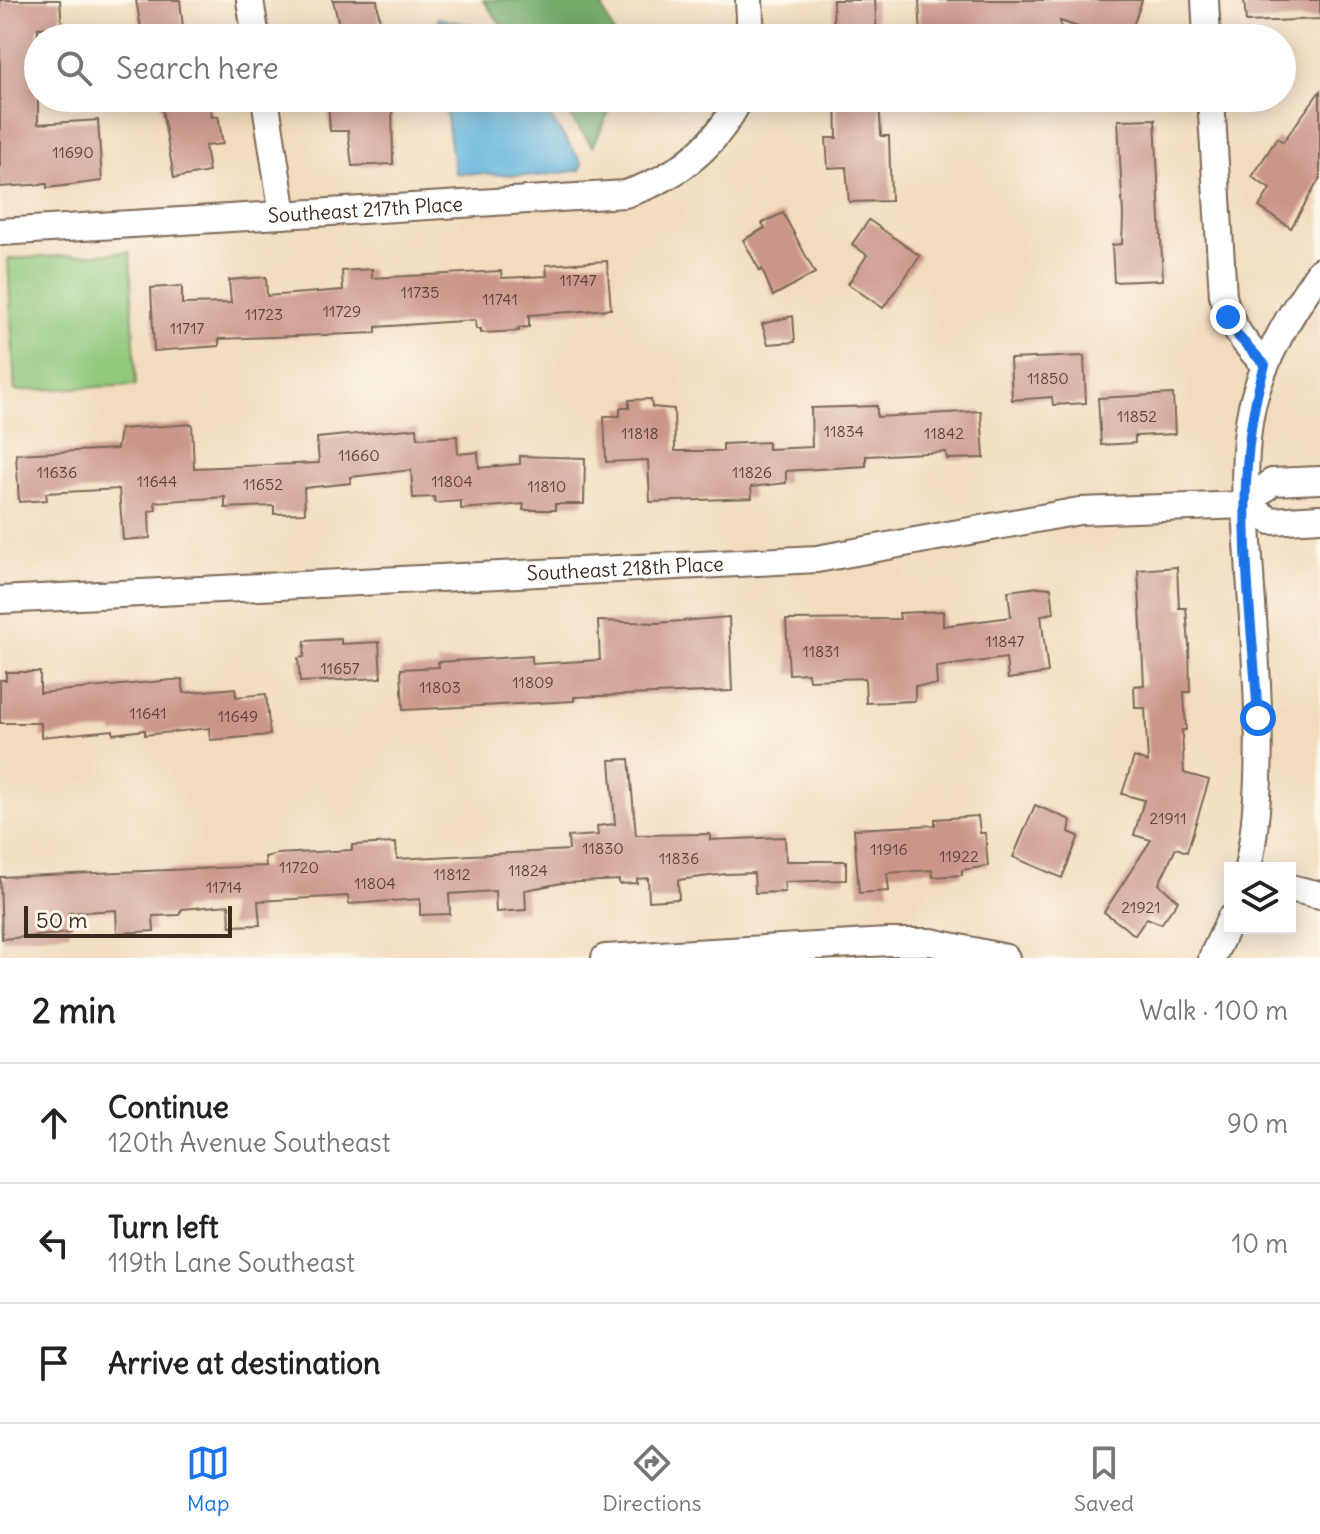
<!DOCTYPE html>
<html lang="en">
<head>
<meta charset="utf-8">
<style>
  body { margin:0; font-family:Delius,sans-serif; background:#f2f2f2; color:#222 }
  .controls { position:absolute; right:24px; bottom:24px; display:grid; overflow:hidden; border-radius:0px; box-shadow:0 4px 20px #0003 }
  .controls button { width:72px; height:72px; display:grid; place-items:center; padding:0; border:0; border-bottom:2px solid #e0e0e0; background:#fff; color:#222; font:40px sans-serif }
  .scale { position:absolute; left:24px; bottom:20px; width:208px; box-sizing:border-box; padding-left:8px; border:4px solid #3b2a1e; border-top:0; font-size:22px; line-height:28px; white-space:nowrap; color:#3b2a1e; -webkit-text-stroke:6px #fbf7ec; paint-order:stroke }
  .stop { position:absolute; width:24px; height:24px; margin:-18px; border:6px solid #1a73e8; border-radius:50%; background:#fff }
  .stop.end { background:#1a73e8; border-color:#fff; box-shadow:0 2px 8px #0008 }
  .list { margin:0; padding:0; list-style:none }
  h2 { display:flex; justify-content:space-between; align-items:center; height:104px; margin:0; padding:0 32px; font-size:34px }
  h2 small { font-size:26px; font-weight:400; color:#767676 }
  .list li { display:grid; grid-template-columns:52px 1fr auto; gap:24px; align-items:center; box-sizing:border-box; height:120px; padding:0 32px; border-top:2px solid #e0e0e0 }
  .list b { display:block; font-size:30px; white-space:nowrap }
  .list p { margin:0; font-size:26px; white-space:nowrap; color:#767676 }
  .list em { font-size:26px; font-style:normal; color:#767676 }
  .icon { flex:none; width:44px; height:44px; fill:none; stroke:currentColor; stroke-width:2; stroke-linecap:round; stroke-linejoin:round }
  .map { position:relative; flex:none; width:1320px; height:958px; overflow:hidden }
  .search { position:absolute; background:#fff; box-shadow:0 4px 20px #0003; left:24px; right:24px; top:24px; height:88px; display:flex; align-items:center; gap:20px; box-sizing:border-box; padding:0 28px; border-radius:44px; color:#767676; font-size:30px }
  .sheet { height:464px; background:#fff }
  nav { display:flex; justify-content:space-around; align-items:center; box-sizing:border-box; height:112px; border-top:2px solid #e0e0e0; background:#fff; font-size:22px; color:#767676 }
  nav a { display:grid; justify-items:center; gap:4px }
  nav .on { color:#1a73e8 }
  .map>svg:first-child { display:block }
  .green { fill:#90c87b; stroke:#66794c; stroke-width:2 }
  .forest { fill:#74ac6b; stroke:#586b44; stroke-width:2 }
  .water { fill:#60b4dc; stroke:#4e6f7d; stroke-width:2 }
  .building { fill:#cb9689 }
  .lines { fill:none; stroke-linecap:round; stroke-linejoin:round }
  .street-casing { stroke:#7b6856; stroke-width:30 }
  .street { stroke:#fff; stroke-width:26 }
  .route { stroke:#1a73e8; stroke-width:10 }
  .labels { text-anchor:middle; stroke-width:8; stroke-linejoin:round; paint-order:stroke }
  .number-label { font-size:16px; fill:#5f4539 }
  .street-label { font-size:20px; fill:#3b2a1e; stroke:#fbf7ec }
</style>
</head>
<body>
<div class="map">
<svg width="1320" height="958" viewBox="0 0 1320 958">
  <rect width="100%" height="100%" fill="#fbf7ec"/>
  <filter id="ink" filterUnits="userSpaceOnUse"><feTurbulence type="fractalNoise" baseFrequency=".0125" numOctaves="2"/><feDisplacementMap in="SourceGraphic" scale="16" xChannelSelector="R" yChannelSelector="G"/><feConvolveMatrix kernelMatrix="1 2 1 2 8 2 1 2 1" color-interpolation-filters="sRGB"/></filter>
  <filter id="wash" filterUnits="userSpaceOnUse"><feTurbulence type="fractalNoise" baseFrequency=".006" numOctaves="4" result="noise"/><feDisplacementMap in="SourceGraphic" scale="32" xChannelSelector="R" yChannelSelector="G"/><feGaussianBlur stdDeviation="1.8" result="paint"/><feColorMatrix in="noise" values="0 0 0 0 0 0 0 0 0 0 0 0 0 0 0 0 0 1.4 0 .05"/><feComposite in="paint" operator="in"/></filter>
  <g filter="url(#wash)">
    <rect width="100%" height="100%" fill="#f2dcbd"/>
    <!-- green -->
    <polygon class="green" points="130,252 136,385 15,391 8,259"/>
    <!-- forest -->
    <g class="forest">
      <polygon points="483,0 599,0 616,38 511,38"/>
      <polygon points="556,98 615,98 593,147"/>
    </g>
    <!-- water -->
    <g class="water">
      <polygon points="438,18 474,26 494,38 437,38"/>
      <polygon points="444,98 537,98 582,163 580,170 537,176 455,173"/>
    </g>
    <g id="blocks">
      <!-- building -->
      <g class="building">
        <polygon points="0,0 60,0 62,27 38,28 38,124 98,120 102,181 47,188 47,184 0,187"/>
        <polygon points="136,0 180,0 183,27 142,34"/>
        <polygon points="333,0 377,0 382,38 342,38"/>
        <polygon points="833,0 875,0 877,38 834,38"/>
        <polygon points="919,0 1142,0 1129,38 1112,38 1060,21 1061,38 921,38"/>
        <polygon points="1244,0 1320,0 1320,19 1246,22"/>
        <polygon points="1320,91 1320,178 1291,228 1259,207 1270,189 1252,177 1277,138 1283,142"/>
        <polygon points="160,98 209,98 212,117 218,116 223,144 205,146 209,172 174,178"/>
        <polygon points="836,98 879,98 881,136 889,136 891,201 849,202 846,167 828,168 826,138 837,138"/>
        <polygon points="392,99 393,164 352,166 348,131 330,131 328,102"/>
        <polygon points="1155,119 1163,280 1114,282 1112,245 1122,244 1123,216 1118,120"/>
        <polygon points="783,213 815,273 773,296 762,269 760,271 743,240 765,228 762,223"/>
        <polygon points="869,220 920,256 883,308 848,284 867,255 852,244"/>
        <polygon points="607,261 611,309 529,315 529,327 518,328 519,331 481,333 481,329 476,329 475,320 376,327 376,333 219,339 219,346 154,351 151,288 182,286 182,304 231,303 229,280 266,277 267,296 343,290 342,271 372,269 372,278 501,271 502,278 547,276 546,265"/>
        <polygon points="793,316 795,342 768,344 762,324"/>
        <polygon points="1084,356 1086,403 1053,405 1052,397 1012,400 1010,359"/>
        <polygon points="1173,394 1175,434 1135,436 1135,443 1101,445 1098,398"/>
        <polygon points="651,399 652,407 674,409 675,451 723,451 723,444 768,442 768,449 812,447 811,408 877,406 877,417 981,411 984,458 947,459 946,452 866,456 866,466 786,471 786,483 751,487 752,498 650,502 648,460 606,462 604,416 620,416 620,408 629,408 629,400"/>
        <polygon points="192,424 194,468 319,463 317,438 417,428 418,438 457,436 458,454 478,452 479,468 520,464 520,456 585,458 584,504 555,504 555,510 523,510 524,504 461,509 461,501 435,503 434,497 413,498 411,470 351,477 351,483 304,488 305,513 274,514 274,506 225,508 225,497 155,502 156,510 149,511 150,538 123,540 119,489 46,493 47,500 19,502 16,454 117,449 120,429"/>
        <polygon points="1177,567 1179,608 1186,608 1189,645 1190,692 1184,692 1186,730 1182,730 1184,773 1209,780 1187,852 1176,848 1159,884 1178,901 1161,924 1147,918 1135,935 1104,912 1151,840 1134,835 1144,800 1122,794 1134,757 1148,762 1145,708 1135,708 1134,686 1144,685 1138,570"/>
        <polygon points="1039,587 1051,588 1054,613 1041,615 1048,673 1008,679 1006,658 936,667 937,685 915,686 915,701 866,703 865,678 809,680 808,673 789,674 786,620 900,619 899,613 943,611 943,626 1011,617 1008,591"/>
        <polygon points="729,617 732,691 574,697 574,701 403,710 401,669 439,667 438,662 532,656 532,664 600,660 598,621 657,623"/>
        <polygon points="341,639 341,644 379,642 381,678 300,682 298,658 304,657 305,641"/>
        <polygon points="6,672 40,672 40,693 182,679 184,693 235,688 236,697 266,694 270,735 210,740 209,728 145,735 145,730 113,734 113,730 41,737 41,723 0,723 0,680 6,680"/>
        <polygon points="629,759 636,835 710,834 710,840 785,837 786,861 846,861 846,880 784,882 785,892 755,893 754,873 726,874 678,880 679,899 649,901 648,878 637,879 637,883 619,884 619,880 562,883 525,890 526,910 496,912 495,891 449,894 450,914 420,915 420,899 349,904 348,896 258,901 260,925 230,926 229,905 182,909 179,915 153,916 154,931 117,933 116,910 69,913 70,933 2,939 0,877 266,866 265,857 277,854 352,850 352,845 396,843 397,859 569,850 568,837 598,835 597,826 615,824 610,760"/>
        <polygon points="1035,805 1071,820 1069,832 1079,836 1062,878 1013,857"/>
        <polygon points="978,816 980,833 985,833 988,866 962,870 962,875 933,877 932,870 887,873 889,891 859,893 854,829 935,825 935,819"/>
      </g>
    </g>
  </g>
  <g filter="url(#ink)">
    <use href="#blocks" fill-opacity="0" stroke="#7b6856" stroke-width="2"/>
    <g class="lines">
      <!-- street casing -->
      <g class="street-casing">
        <g id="street">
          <polyline points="250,0 256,38"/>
          <polyline points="749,0 751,38"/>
          <polyline points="1205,0 1207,38"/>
          <polyline points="265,98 283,215"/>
          <path d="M1211,98L1223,296C1230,326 1244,343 1265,365"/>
          <path id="s1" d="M0,232L625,194C677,178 716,146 740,98"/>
          <polyline points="1246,505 1272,482 1320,480"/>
          <polyline points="1246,505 1271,521 1320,518"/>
          <path id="s2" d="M0,600L817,559L1079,511L1246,505"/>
          <path d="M1248,868C1268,766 1255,661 1249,558C1246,508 1241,456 1252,406C1264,356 1291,313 1320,271"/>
          <polyline points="1290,888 1320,895"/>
          <polyline points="605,958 888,942 931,942 1006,958"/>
          <polyline points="1212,958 1230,919"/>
        </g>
      </g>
      <!-- street -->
      <use href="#street" class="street"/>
    </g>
  </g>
  <g class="lines" filter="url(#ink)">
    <!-- route -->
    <path class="route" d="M1228,317L1238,336L1265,365C1230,478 1251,602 1258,718"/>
  </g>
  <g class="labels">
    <!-- number labels -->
    <g class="number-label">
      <text x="73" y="158">11690</text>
      <text x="578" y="286">11747</text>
      <text x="420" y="298">11735</text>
      <text x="500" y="305">11741</text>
      <text x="342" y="317">11729</text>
      <text x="264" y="320">11723</text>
      <text x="187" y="334">11717</text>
      <text x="1048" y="384">11850</text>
      <text x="1137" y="422">11852</text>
      <text x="844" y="437">11834</text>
      <text x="640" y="439">11818</text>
      <text x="944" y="439">11842</text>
      <text x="359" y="461">11660</text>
      <text x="57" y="478">11636</text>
      <text x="752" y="478">11826</text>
      <text x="157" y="487">11644</text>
      <text x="452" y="487">11804</text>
      <text x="263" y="490">11652</text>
      <text x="547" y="492">11810</text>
      <text x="1005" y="647">11847</text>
      <text x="821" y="657">11831</text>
      <text x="340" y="674">11657</text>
      <text x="533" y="688">11809</text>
      <text x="440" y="693">11803</text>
      <text x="148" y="719">11641</text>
      <text x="238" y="722">11649</text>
      <text x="1168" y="824">21911</text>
      <text x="603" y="854">11830</text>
      <text x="889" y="855">11916</text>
      <text x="959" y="862">11922</text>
      <text x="679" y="864">11836</text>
      <text x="299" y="873">11720</text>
      <text x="528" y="876">11824</text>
      <text x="452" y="880">11812</text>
      <text x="375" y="889">11804</text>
      <text x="224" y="893">11714</text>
      <text x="1141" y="913">21921</text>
    </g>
    <!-- street labels -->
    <g class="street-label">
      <text dy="7" stroke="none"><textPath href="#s1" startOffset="366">Southeast 217th Place</textPath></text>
      <text dy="7" stroke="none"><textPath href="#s2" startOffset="626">Southeast 218th Place</textPath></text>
    </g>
  </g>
</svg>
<div class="controls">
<button><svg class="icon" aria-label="layers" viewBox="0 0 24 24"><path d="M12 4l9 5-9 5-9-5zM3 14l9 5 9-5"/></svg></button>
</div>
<div class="scale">50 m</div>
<div class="stop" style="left:1258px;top:718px"></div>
<div class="stop end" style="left:1228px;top:317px"></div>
<div class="search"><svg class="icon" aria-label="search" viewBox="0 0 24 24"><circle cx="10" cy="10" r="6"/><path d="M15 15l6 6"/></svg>Search here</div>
</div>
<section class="sheet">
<h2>2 min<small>Walk · 100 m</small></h2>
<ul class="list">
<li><svg class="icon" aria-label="ahead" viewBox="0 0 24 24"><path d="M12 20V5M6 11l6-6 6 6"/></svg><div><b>Continue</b><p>120th Avenue Southeast</p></div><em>90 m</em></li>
<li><svg class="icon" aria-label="left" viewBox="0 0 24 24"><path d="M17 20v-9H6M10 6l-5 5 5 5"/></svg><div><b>Turn left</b><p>119th Lane Southeast</p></div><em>10 m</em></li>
<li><svg class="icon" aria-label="arrive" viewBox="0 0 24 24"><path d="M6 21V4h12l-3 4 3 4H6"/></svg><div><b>Arrive at destination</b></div></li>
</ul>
</section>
<nav>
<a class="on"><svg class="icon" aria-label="map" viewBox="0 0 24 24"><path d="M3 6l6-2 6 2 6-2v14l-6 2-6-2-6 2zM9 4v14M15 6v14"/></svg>Map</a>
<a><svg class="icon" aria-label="directions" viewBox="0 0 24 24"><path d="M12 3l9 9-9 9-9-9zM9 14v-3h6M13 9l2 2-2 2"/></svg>Directions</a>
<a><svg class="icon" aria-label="saved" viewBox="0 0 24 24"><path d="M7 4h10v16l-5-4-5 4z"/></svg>Saved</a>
</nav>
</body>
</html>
